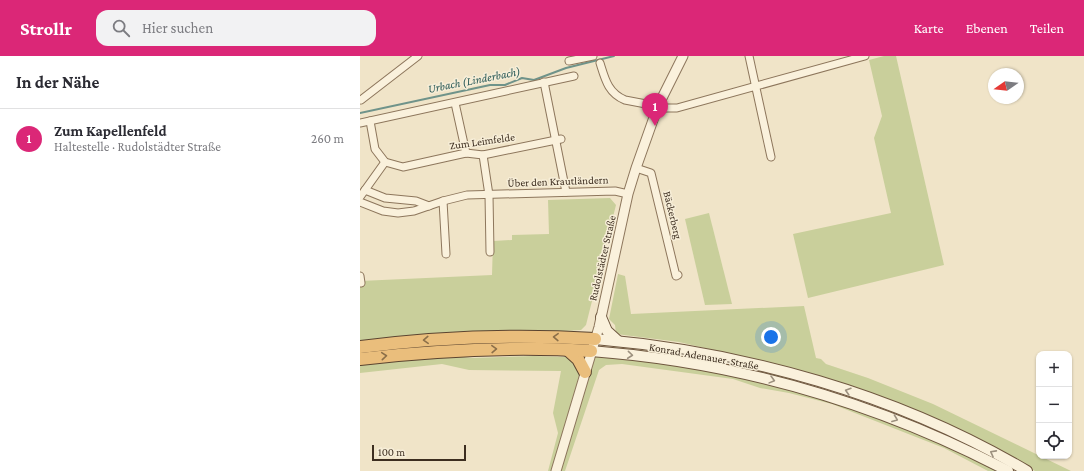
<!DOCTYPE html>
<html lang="de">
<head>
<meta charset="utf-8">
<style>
  body { margin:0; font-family:"Crimson Pro",serif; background:#f2f2f3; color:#2b2b33 }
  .controls { position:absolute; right:12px; bottom:12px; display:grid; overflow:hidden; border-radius:8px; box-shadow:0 1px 3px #0004 }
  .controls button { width:36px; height:36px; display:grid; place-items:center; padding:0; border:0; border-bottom:1px solid #e1e1e2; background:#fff; color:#2b2b33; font:20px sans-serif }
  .compass { position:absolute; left:628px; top:12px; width:36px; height:36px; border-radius:50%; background:#fff; box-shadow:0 1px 3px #0004; rotate:256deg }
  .scale { position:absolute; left:12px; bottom:10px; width:94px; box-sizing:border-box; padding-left:4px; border:2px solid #3d2e20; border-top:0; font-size:11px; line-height:14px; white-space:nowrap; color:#3d2e20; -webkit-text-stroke:3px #f7eed8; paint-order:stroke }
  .you { position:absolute; left:411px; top:281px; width:14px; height:14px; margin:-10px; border:3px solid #fff; border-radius:50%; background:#1a73e8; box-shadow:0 0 0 6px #1a73e833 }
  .badge { display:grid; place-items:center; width:26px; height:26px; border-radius:50%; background:#db2777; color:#fff; font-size:13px; font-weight:700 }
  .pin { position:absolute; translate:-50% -33px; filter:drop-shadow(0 1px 2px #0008) }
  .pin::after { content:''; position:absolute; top:21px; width:14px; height:12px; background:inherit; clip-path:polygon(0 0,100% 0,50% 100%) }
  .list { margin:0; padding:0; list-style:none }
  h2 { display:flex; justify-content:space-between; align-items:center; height:52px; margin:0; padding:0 16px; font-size:17px }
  h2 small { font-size:13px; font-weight:400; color:#7c7c81 }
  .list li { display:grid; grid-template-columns:26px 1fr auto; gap:12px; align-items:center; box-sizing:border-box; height:60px; padding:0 16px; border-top:1px solid #e1e1e2 }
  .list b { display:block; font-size:15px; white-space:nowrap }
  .list p { margin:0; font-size:13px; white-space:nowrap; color:#7c7c81 }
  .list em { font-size:13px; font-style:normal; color:#7c7c81 }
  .icon { flex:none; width:22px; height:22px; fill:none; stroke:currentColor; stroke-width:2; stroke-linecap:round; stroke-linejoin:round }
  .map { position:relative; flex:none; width:724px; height:415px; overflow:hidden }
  header { display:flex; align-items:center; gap:24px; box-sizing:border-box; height:56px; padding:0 20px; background:#db2777; color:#fff }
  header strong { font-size:19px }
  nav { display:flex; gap:22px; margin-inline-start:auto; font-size:14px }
  .search { width:280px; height:36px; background:#f2f2f3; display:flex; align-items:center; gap:10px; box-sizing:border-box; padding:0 14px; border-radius:12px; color:#7c7c81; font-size:15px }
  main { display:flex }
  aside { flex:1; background:#fff }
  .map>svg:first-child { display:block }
  .green { fill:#c9cf9b }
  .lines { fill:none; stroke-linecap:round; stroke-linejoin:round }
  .stream { stroke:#6f938a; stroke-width:2 }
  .minor-casing { stroke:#8d765c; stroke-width:9 }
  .tertiary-casing { stroke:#8d765c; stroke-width:11 }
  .secondary-casing { stroke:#6f573f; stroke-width:12 }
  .trunk-casing { stroke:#5b4430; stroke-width:14 }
  .minor { stroke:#faf1dc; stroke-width:7 }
  .tertiary { stroke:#faf1dc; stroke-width:9 }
  .secondary { stroke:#faf1dc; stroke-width:10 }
  .trunk { stroke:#eabe7c; stroke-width:12 }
  .oneway { stroke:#8b6f49 }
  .oneway2 { stroke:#9c907e }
  .labels { text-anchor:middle; stroke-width:3; stroke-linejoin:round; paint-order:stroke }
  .street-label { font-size:11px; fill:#3d2e20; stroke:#f7eed8 }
  .water-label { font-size:12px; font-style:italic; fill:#2f5d5a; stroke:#f7eed8 }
</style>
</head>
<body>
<header>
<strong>Strollr</strong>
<div class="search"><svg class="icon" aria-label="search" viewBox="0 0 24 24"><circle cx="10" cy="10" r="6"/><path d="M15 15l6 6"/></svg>Hier suchen</div>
<nav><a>Karte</a><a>Ebenen</a><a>Teilen</a></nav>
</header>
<main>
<aside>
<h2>In der Nähe<small></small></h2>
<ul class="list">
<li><span class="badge">1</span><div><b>Zum Kapellenfeld</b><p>Haltestelle · Rudolstädter Straße</p></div><em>260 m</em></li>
</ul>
</aside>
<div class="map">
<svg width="724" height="415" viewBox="0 0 724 415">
  <rect width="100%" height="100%" fill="#f0e4c8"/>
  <!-- green -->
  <g class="green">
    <polygon points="524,0 536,0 584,209 448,242 433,178 531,157 514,82 522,60 509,4"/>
    <polygon points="250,142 256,149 226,269 221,274 0,287 0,225 132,219 133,185 152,184 152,179 189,178 188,144"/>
    <polygon points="349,157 372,248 345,249 325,163"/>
    <polygon points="258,218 265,220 271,258 444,250 456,302 461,303 466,308 508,322 573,348 711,415 675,415 613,383 370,298 319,286 256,278 255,269 249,263"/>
    <polygon points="252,291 364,305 437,323 436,326 378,312 251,294"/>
    <polygon points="96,300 112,302 174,300 207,301 251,301 352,314 449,338 542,370 639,415 628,415 584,392 472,348 429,337 400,332 373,323 262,308 246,309 239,314 205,415 188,415 198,377 193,357 201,315 109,314 82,308 0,317 0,308"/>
  </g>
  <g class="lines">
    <!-- stream -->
    <polyline class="stream" points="0,57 130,29 145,29 162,22 174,24 206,12 254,0"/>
    <!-- minor casing -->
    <g class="minor-casing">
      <g id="minor">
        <polyline points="389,0 411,101"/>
        <polyline points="209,5 233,0"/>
        <path d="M240,7C245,23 248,37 265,44L307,52H317L505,0"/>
        <polyline points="184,26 206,136"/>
        <polyline points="1,44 58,0"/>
        <polyline points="95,47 106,97"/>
        <polyline points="10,65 15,93 25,106 43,111 106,97 123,99 201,83"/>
        <polyline points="0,67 214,20"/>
        <polyline points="123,99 129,139 130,196"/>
        <polyline points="276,112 291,117 316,220 318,219"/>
        <polyline points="5,134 25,142 56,145 69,150"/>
        <polyline points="0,141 25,106"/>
        <polyline points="83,145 86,198"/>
        <polyline points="0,146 23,155 38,157 54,155 83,145 107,139 255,135 268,138"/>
        <polyline points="0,220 1,227"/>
      </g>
    </g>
    <!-- tertiary casing -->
    <g class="tertiary-casing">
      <polyline id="tertiary" points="196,415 239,271 268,138 276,112 298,50 323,0"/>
    </g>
    <!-- secondary casing -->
    <g class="secondary-casing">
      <g id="secondary">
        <polyline points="241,261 247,275 258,285"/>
        <path d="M235,283C385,296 537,338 667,415"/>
        <path d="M231,295C378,306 518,347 648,415"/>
      </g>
    </g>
    <!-- trunk casing -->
    <g class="trunk-casing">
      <g id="trunk">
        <path d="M0,291C78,281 156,278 235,283"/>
        <polyline points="208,294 218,303 225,316"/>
        <path d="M0,303C77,294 154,290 231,295"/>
      </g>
    </g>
    <!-- minor -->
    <use href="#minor" class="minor"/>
    <!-- tertiary -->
    <use href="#tertiary" class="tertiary"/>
    <!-- secondary -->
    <use href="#secondary" class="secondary"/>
    <!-- trunk -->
    <use href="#trunk" class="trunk"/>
  </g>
  <!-- one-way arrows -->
  <defs><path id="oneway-chevron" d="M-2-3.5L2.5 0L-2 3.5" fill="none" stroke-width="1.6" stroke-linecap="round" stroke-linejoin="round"/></defs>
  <g class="oneway">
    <use href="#oneway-chevron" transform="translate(196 281) rotate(-178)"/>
    <use href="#oneway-chevron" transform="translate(66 284) rotate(177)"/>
    <use href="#oneway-chevron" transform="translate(134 293) rotate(-2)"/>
    <use href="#oneway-chevron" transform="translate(24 300) rotate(-5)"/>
  </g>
  <g class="oneway2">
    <use href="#oneway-chevron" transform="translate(270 299) rotate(6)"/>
    <use href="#oneway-chevron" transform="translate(412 324) rotate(15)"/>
    <use href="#oneway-chevron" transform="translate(488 335) rotate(-163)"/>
    <use href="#oneway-chevron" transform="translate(535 363) rotate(21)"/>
    <use href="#oneway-chevron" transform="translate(633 397) rotate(-152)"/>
  </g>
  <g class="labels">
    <!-- street labels -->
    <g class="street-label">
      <text transform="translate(122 85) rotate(-8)" y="4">Zum Leimfelde</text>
      <text transform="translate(198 125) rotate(-2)" y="4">Über den Krautländern</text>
      <text transform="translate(313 159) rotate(76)" y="4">Bäckerberg</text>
      <text transform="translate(242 202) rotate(-77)" y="4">Rudolstädter Straße</text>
      <text transform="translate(344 300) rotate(10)" y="4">Konrad-Adenauer-Straße</text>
    </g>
    <!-- water labels -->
    <g class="water-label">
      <text transform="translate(114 24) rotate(-11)" y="4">Urbach (Linderbach)</text>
    </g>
  </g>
</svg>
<div class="controls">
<button>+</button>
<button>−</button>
<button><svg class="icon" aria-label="locate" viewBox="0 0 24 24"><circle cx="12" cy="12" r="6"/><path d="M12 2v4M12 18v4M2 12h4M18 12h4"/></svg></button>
</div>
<svg class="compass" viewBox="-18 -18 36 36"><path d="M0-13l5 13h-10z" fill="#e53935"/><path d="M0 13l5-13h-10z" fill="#7c7c81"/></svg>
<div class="scale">100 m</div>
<div class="you"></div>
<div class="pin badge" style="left:295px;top:70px">1</div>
</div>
</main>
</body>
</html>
